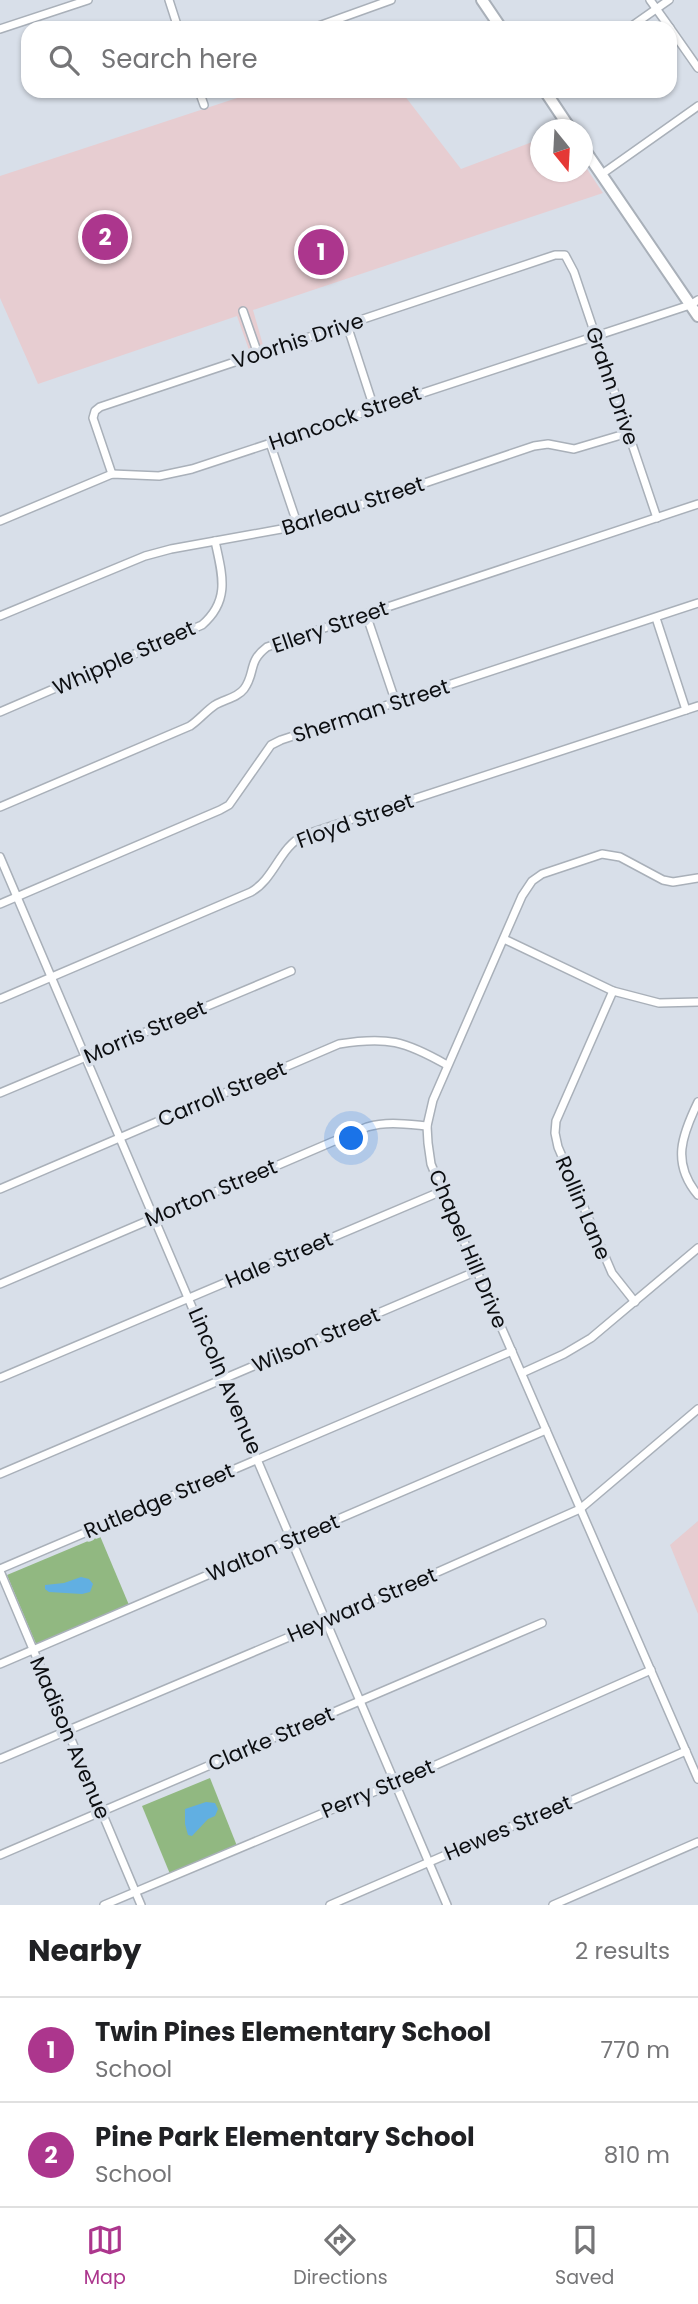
<!DOCTYPE html>
<html lang="en">
<head>
<meta charset="utf-8">
<style>
  body { margin:0; font-family:Poppins,sans-serif; background:#f6f6f6; color:#202124 }
  .compass { position:absolute; left:530px; top:119px; width:63px; height:63px; border-radius:50%; background:#fff; box-shadow:0 2px 5px #0004; rotate:162deg }
  .you { position:absolute; left:352px; top:1139px; width:24px; height:24px; margin:-18px; border:5px solid #fff; border-radius:50%; background:#1a73e8; box-shadow:0 0 0 10px #1a73e833 }
  .badge { display:grid; place-items:center; width:46px; height:46px; border-radius:50%; background:#ac368d; color:#fff; font-size:23px; font-weight:700 }
  .pin { position:absolute; translate:-50% -50%; border:4px solid #fff; box-shadow:0 2px 7px #0006 }
  .list { margin:0; padding:0; list-style:none }
  h2 { display:flex; justify-content:space-between; align-items:center; height:91px; margin:0; padding:0 28px; font-size:30px }
  h2 small { font-size:23px; font-weight:400; color:#757577 }
  .list li { display:grid; grid-template-columns:46px 1fr auto; gap:21px; align-items:center; box-sizing:border-box; height:105px; padding:0 28px; border-top:2px solid #e0e0e0 }
  .list b { display:block; font-size:26px; white-space:nowrap }
  .list p { margin:0; font-size:23px; white-space:nowrap; color:#757577 }
  .list em { font-size:23px; font-style:normal; color:#757577 }
  .icon { flex:none; width:38px; height:38px; fill:none; stroke:currentColor; stroke-width:2; stroke-linecap:round; stroke-linejoin:round }
  .map { position:relative; flex:none; width:698px; height:1905px; overflow:hidden }
  .search { position:absolute; background:#fff; box-shadow:0 2px 5px #0004; left:21px; right:21px; top:21px; height:77px; display:flex; align-items:center; gap:18px; box-sizing:border-box; padding:0 24px; border-radius:21px; color:#757577; font-size:26px }
  .sheet { height:301px; background:#fff }
  nav { display:flex; justify-content:space-around; align-items:center; box-sizing:border-box; height:98px; border-top:2px solid #e0e0e0; background:#fff; font-size:19px; color:#757577 }
  nav a { display:grid; justify-items:center; gap:4px }
  nav .on { color:#ac368d }
  .map>svg:first-child { display:block }
  .education { fill:#e7cdd1 }
  .green { fill:#91b881 }
  .water { fill:#61afe2 }
  .lines { fill:none; stroke-linecap:round; stroke-linejoin:round }
  .street-casing { stroke:#a9b0b9; stroke-width:10 }
  .secondary-casing { stroke:#a9b0b9; stroke-width:14 }
  .street { stroke:#fff; stroke-width:7 }
  .secondary { stroke:#fff; stroke-width:10 }
  .labels { text-anchor:middle; stroke-width:7; stroke-linejoin:round; paint-order:stroke }
  .street-label { font-size:21px; fill:#0c0e11; stroke:#d8dfe9 }
</style>
</head>
<body>
<div class="map">
<svg width="698" height="1905" viewBox="0 0 698 1905">
  <rect width="100%" height="100%" fill="#d8dfe9"/>
  <!-- education -->
  <g class="education">
    <polygon points="258,91 401,91 461,169 540,139 540,172 582,172 583,163 603,193 253,310 263,345 249,350 237,316 38,384 0,298 0,176"/>
    <polygon points="698,1521 698,1614 670,1545"/>
  </g>
  <!-- green -->
  <g class="green">
    <polygon points="100,1536 129,1605 36,1644 7,1575"/>
    <polygon points="210,1778 237,1846 170,1874 142,1806"/>
  </g>
  <!-- water -->
  <g class="water">
    <polygon points="81,1577 89,1579 93,1584 90,1592 82,1594 49,1592 45,1589 45,1585 64,1583"/>
    <polygon points="206,1802 215,1803 218,1809 215,1816 208,1819 192,1836 188,1835 185,1824 185,1809"/>
  </g>
  <g class="lines">
    <!-- street casing -->
    <g class="street-casing">
      <g id="street">
        <polyline points="169,0 178,28"/>
        <polyline points="650,0 670,28"/>
        <polyline points="313,28 391,0"/>
        <polyline points="629,28 669,0"/>
        <polyline points="670,28 698,68"/>
        <polyline points="0,29 88,0"/>
        <polyline points="199,91 204,105"/>
        <polyline points="602,174 698,106"/>
        <polyline points="243,311 258,354"/>
        <polyline points="347,325 374,408"/>
        <polyline points="270,443 298,526"/>
        <polyline points="112,474 93,418 95,411 100,407 555,255 565,255 574,272 657,518"/>
        <polyline points="0,521 112,474 159,476 192,469 690,305 698,300"/>
        <polyline points="366,614 396,703"/>
        <polyline points="0,616 145,556 171,549 298,526 534,446 548,444 574,449 628,433"/>
        <polyline points="656,618 686,710"/>
        <path d="M0,712L202,625C231,600 222,574 215,541"/>
        <path d="M0,807L190,726C199,720 206,711 215,705C225,699 237,698 244,689C256,673 247,662 267,647L698,504"/>
        <polyline points="0,857 447,1905"/>
        <polyline points="698,878 673,882 663,880 620,857 602,854 542,874 532,881 522,896 433,1100 427,1126 428,1143 431,1164 442,1191 698,1779"/>
        <polyline points="0,904 220,810 229,805 271,745 281,740 698,603"/>
        <polyline points="504,939 613,991 659,1003 698,1002"/>
        <polyline points="613,991 556,1121 555,1133 558,1147 612,1273 635,1302"/>
        <path d="M0,999L251,892C275,878 279,848 304,835L698,706"/>
        <polyline points="0,1093 291,971"/>
        <path d="M698,1102C682,1135 671,1163 698,1195"/>
        <path d="M0,1189L339,1044C387,1036 405,1041 447,1065"/>
        <path d="M0,1284L367,1127C387,1121 406,1124 427,1126"/>
        <polyline points="522,1373 564,1354 591,1338 698,1248"/>
        <polyline points="0,1378 442,1191"/>
        <polyline points="0,1474 477,1271"/>
        <polyline points="0,1569 512,1351"/>
        <polyline points="0,1571 141,1905"/>
        <polyline points="0,1664 546,1430"/>
        <polyline points="0,1759 327,1621 580,1509 698,1409"/>
        <polyline points="0,1855 542,1623"/>
        <polyline points="104,1905 395,1783 651,1670"/>
        <polyline points="330,1905 686,1751"/>
        <polyline points="553,1905 698,1842"/>
      </g>
    </g>
    <!-- secondary casing -->
    <g class="secondary-casing">
      <g id="secondary">
        <polyline points="482,0 501,28"/>
        <polyline points="545,91 571,130"/>
        <polyline points="582,146 698,316"/>
      </g>
    </g>
    <!-- street -->
    <use href="#street" class="street"/>
    <!-- secondary -->
    <use href="#secondary" class="secondary"/>
  </g>
  <g class="labels">
    <!-- street labels -->
    <g class="street-label">
      <text transform="translate(298 341) rotate(-18)" y="7">Voorhis Drive</text>
      <text transform="translate(612 386) rotate(71)" y="7">Grahn Drive</text>
      <text transform="translate(345 418) rotate(-19)" y="7">Hancock Street</text>
      <text transform="translate(353 506) rotate(-18)" y="7">Barleau Street</text>
      <text transform="translate(330 627) rotate(-19)" y="7">Ellery Street</text>
      <text transform="translate(124 658) rotate(-24)" y="7">Whipple Street</text>
      <text transform="translate(371 711) rotate(-18)" y="7">Sherman Street</text>
      <text transform="translate(355 821) rotate(-20)" y="7">Floyd Street</text>
      <text transform="translate(145 1032) rotate(-23)" y="7">Morris Street</text>
      <text transform="translate(222 1094) rotate(-23)" y="7">Carroll Street</text>
      <text transform="translate(211 1193) rotate(-23)" y="7">Morton Street</text>
      <text transform="translate(583 1208) rotate(67)" y="7">Rollin Lane</text>
      <text transform="translate(468 1249) rotate(67)" y="7">Chapel Hill Drive</text>
      <text transform="translate(279 1260) rotate(-23)" y="7">Hale Street</text>
      <text transform="translate(316 1340) rotate(-23)" y="7">Wilson Street</text>
      <text transform="translate(225 1381) rotate(67)" y="7">Lincoln Avenue</text>
      <text transform="translate(159 1501) rotate(-23)" y="7">Rutledge Street</text>
      <text transform="translate(273 1548) rotate(-23)" y="7">Walton Street</text>
      <text transform="translate(362 1605) rotate(-23)" y="7">Heyward Street</text>
      <text transform="translate(70 1738) rotate(67)" y="7">Madison Avenue</text>
      <text transform="translate(271 1739) rotate(-23)" y="7">Clarke Street</text>
      <text transform="translate(378 1789) rotate(-23)" y="7">Perry Street</text>
      <text transform="translate(508 1828) rotate(-23)" y="7">Hewes Street</text>
    </g>
  </g>
</svg>
<svg class="compass" viewBox="-18 -18 36 36"><path d="M0-13l5 13h-10z" fill="#e53935"/><path d="M0 13l5-13h-10z" fill="#757577"/></svg>
<div class="you"></div>
<div class="pin badge" style="left:321px;top:252px">1</div>
<div class="pin badge" style="left:105px;top:237px">2</div>
<div class="search"><svg class="icon" aria-label="search" viewBox="0 0 24 24"><circle cx="10" cy="10" r="6"/><path d="M15 15l6 6"/></svg>Search here</div>
</div>
<section class="sheet">
<h2>Nearby<small>2 results</small></h2>
<ul class="list">
<li><span class="badge">1</span><div><b>Twin Pines Elementary School</b><p>School</p></div><em>770 m</em></li>
<li><span class="badge">2</span><div><b>Pine Park Elementary School</b><p>School</p></div><em>810 m</em></li>
</ul>
</section>
<nav>
<a class="on"><svg class="icon" aria-label="map" viewBox="0 0 24 24"><path d="M3 6l6-2 6 2 6-2v14l-6 2-6-2-6 2zM9 4v14M15 6v14"/></svg>Map</a>
<a><svg class="icon" aria-label="directions" viewBox="0 0 24 24"><path d="M12 3l9 9-9 9-9-9zM9 14v-3h6M13 9l2 2-2 2"/></svg>Directions</a>
<a><svg class="icon" aria-label="saved" viewBox="0 0 24 24"><path d="M7 4h10v16l-5-4-5 4z"/></svg>Saved</a>
</nav>
</body>
</html>
